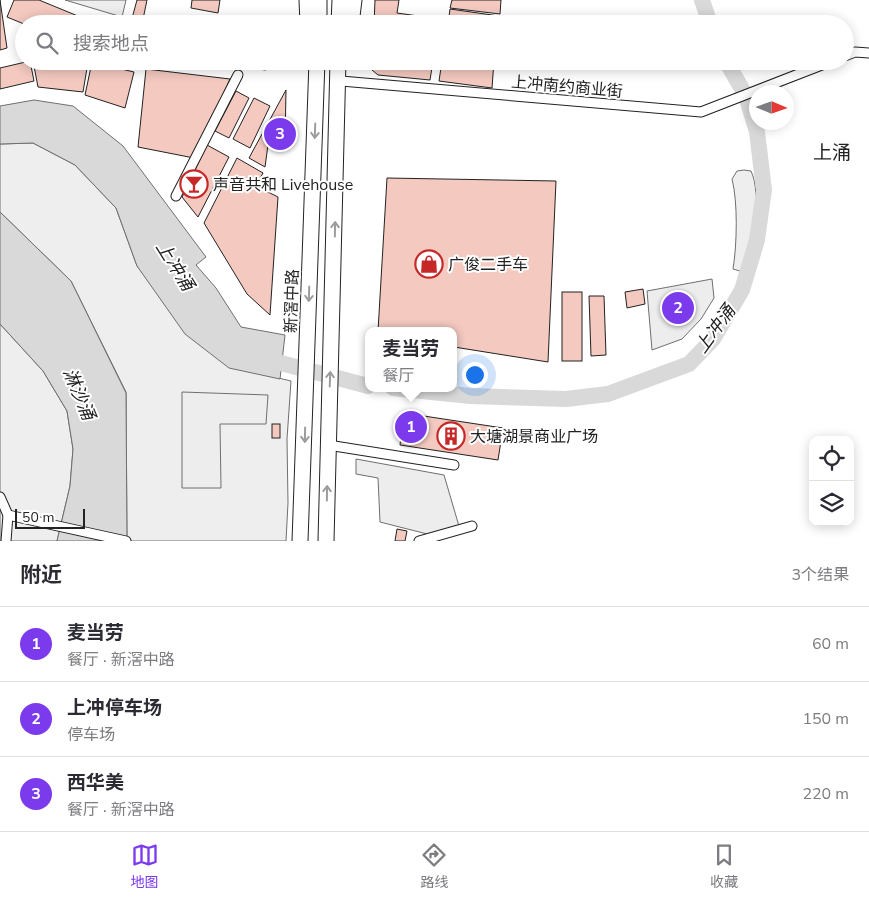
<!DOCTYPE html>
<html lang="zh">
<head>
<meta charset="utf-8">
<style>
  body { margin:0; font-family:"Nunito Sans","Noto Sans SC",sans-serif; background:#f7f7f7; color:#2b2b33 }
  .controls { position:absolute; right:15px; bottom:15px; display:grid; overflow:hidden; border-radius:10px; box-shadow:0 2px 12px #0003 }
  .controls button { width:45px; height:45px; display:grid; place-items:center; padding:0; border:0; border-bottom:1px solid #e1e1e2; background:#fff; color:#2b2b33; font:25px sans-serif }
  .compass { position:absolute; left:749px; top:85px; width:45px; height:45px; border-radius:50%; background:#fff; box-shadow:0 2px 12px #0003; rotate:92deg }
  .scale { position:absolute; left:15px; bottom:12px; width:70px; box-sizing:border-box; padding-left:5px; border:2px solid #222; border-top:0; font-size:14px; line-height:18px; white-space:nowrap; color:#222; -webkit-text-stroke:4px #fff; paint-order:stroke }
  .you { position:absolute; left:474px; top:374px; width:18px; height:18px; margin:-12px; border:4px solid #fff; border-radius:50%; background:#1a73e8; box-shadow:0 0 0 8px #1a73e833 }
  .badge { display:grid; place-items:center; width:32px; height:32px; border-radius:50%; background:#7c3aed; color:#fff; font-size:16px; font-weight:700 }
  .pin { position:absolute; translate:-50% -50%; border:2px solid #fff; box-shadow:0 1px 5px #0006 }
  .popup { position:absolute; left:365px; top:327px; width:92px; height:65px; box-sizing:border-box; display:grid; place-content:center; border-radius:10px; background:#fff; filter:drop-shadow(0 1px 4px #0005); font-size:16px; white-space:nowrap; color:#7c7c81 }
  .popup b { font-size:19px; color:#2b2b33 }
  .popup::after { content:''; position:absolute; left:50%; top:100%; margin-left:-10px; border:10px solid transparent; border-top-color:#fff }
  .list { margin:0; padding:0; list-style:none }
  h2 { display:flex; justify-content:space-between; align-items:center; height:65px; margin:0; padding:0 20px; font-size:21px }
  h2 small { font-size:16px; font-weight:400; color:#7c7c81 }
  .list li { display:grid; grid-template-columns:32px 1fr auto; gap:15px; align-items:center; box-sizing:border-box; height:75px; padding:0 20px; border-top:1px solid #e1e1e2 }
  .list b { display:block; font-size:19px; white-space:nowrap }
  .list p { margin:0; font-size:16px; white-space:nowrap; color:#7c7c81 }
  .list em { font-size:16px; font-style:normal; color:#7c7c81 }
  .icon { flex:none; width:28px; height:28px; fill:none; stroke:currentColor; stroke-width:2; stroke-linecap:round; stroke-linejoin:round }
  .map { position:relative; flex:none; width:869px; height:541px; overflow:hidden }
  .search { position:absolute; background:#fff; box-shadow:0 2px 12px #0003; left:15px; right:15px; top:15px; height:55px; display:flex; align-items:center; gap:12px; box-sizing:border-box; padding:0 18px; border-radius:28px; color:#7c7c81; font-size:19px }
  .sheet { height:290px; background:#fff }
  nav { display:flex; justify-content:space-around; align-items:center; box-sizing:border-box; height:70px; border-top:1px solid #e1e1e2; background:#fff; font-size:14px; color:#7c7c81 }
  nav a { display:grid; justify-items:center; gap:2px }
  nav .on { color:#7c3aed }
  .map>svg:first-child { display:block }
  .green { fill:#eee; stroke:#6f6f6f }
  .parking { fill:#ededed; stroke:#6f6f6f }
  .water { fill:#d9d9d9; stroke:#6f6f6f }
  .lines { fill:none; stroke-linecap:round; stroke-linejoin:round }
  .river { stroke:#d9d9d9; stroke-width:16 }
  .building { fill:#f3c9c0; stroke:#222 }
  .street-casing { stroke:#222; stroke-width:11 }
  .highway-casing { stroke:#222; stroke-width:17 }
  .street { stroke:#fff; stroke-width:9 }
  .highway { stroke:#fff; stroke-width:15 }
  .oneway { stroke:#9c9c9c }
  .labels { text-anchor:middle; stroke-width:4; stroke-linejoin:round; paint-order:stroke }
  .street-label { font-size:16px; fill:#222; stroke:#fff }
  .poi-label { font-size:16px; fill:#222; stroke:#fff; text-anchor:start }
  .water-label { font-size:18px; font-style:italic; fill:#222; stroke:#fff }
  .quarter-label { font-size:19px; fill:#222; stroke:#fff }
</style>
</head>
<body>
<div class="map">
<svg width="869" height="541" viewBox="0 0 869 541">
  <rect width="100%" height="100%" fill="#fff"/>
  <!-- green -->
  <g class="green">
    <polygon points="65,0 126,0 122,17"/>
    <polygon points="33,143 75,165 116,208 137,266 153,286 270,376 291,381 287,439 288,503 286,541 127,541 126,392 71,281 0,212 0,144"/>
    <path d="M744,170L751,171C763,196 750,246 743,272L733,269C737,245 738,202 732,179L737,171Z"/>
    <polygon points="0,324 43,371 67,411 73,449 70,486 57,541 0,541"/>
  </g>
  <!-- parking -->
  <g class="parking">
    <polygon points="712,279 714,298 701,319 682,339 652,350 647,291"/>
    <polygon points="182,392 268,395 266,424 220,424 221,488 182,488"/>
    <polygon points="356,459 444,475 461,533 439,537 380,522 378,478 356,474"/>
  </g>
  <!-- water -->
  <g class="water">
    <polygon points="34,100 73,106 123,146 206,257 196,265 216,288 241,327 285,335 280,379 229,368 185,334 137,266 116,208 75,165 33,143 0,144 0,106"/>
    <polygon points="0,212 71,281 126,393 127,541 57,541 70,486 73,449 67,411 43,371 0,324"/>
  </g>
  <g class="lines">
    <!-- river -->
    <g class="river">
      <polyline points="702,0 710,24"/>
      <polyline points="262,358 368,386"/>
      <polyline points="393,388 470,396 566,399 608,394 689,364 713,339 742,290 757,240 764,190 757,132 746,96 726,61"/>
    </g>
  </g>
  <!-- building -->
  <g class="building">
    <polygon points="0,0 7,48 0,50"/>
    <polygon points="14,0 39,0 90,21 89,24 24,24 7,17"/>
    <polygon points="137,0 147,0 142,24 131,22"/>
    <polygon points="192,0 220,0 218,13 191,8"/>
    <polygon points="375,0 399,0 397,13 440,19 439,24 374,24"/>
    <polygon points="452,0 501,0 500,14 450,8"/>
    <polygon points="450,9 499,16 498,24 448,24"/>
    <polygon points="30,61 34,81 0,89 0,68"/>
    <polygon points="33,61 88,62 83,92 38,87"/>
    <polygon points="191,61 267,61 266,70"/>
    <polygon points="373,61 433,61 430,80 378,75 372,70"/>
    <polygon points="442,61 494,61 492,88 439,81"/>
    <polygon points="92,62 134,72 125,108 85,95"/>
    <polygon points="146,69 230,79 194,158 138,147"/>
    <polygon points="286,90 285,145 268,145 265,167 249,158"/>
    <polygon points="236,91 249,98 229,138 215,131"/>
    <polygon points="254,98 270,106 250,148 233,139"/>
    <polygon points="207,145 229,157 198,217 182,197"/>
    <polygon points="237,158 263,173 256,186 278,197 270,315 247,294 204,223"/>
    <polygon points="387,178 556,181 548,362 454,347 454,331 378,331"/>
    <polygon points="643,289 645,304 627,308 625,292"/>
    <rect x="562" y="292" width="20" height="69"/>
    <polygon points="589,296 604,296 606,355 591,356"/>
    <polygon points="404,413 503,428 498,460 400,445"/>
    <rect x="272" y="424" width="8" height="14"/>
    <polygon points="397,529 407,531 405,541 395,541"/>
  </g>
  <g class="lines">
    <!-- street casing -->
    <g class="street-casing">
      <g id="street">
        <polyline points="845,56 855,52 869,53"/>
        <polyline points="341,81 701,112 832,61"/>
        <polyline points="176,196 238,75"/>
        <polyline points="328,445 454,465"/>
        <polyline points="0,497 8,515 6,541"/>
        <polyline points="8,515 126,541"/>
        <polyline points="419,541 472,526"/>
      </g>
    </g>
    <!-- highway casing -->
    <g class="highway-casing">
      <g id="highway">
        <polyline points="307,0 308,24"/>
        <polyline points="319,24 319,0"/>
        <polyline points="339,24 340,0"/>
        <polyline points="351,24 354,0"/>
        <polyline points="300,541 317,61"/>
        <polyline points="326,541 338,61"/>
      </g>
    </g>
    <!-- street -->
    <use href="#street" class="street"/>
    <!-- highway -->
    <use href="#highway" class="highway"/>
  </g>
  <!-- one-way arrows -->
  <defs><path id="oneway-shaft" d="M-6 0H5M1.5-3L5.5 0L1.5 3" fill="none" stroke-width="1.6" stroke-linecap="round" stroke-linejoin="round" transform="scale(1.25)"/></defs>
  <g class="oneway">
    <use href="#oneway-shaft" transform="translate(315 131) rotate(92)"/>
    <use href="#oneway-shaft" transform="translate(335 229) rotate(-89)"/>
    <use href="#oneway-shaft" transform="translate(309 294) rotate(92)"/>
    <use href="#oneway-shaft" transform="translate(330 379) rotate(-88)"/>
    <use href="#oneway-shaft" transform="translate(305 435) rotate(91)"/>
    <use href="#oneway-shaft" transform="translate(327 493) rotate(-89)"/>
  </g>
  <!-- icons -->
  <defs>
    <g id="bar-ring" transform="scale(1.4375)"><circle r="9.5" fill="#fff" stroke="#c62828" stroke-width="1.5"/><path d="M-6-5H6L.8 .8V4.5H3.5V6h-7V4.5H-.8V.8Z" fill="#c62828"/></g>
    <g id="shop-ring" transform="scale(1.4375)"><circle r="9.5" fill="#fff" stroke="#c62828" stroke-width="1.5"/><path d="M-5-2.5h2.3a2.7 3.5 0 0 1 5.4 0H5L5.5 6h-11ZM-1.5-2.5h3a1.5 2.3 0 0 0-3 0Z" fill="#c62828"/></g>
    <g id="building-ring" transform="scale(1.4375)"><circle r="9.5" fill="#fff" stroke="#c62828" stroke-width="1.5"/><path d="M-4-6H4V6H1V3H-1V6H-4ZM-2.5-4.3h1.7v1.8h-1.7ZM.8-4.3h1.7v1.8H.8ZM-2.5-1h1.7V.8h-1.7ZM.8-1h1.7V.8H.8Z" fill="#c62828"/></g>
  </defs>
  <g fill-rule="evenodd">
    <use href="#bar-ring" x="194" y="184"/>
    <use href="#shop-ring" x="429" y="264"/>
    <use href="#building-ring" x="451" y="436"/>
  </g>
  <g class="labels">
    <!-- street labels -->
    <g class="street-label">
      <text transform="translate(567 86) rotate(5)" y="6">上冲南约商业街</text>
      <text transform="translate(291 301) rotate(-88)" y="6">新滘中路</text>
    </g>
    <!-- poi labels -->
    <g class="poi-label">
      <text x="213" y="190">声音共和 Livehouse</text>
      <text x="448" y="270">广俊二手车</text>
      <text x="470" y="442">大塘湖景商业广场</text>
    </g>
    <!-- water labels -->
    <g class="water-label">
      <text transform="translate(175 266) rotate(58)" y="6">上冲涌</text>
      <text transform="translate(715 329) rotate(-54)" y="6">上冲涌</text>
      <text transform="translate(79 394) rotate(67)" y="6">淋沙涌</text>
    </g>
    <!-- quarter labels -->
    <g class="quarter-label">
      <text x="832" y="159">上涌</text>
    </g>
  </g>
</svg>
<div class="controls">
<button><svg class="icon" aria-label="locate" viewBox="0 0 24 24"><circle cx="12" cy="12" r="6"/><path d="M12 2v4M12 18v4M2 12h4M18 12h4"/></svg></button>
<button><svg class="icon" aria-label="layers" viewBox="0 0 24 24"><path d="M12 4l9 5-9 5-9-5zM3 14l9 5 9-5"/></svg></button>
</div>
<svg class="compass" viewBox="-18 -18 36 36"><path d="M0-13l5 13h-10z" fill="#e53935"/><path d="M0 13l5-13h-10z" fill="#7c7c81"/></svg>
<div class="scale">50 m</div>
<div class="you"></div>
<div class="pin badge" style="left:411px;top:427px">1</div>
<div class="popup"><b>麦当劳</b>餐厅</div>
<div class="pin badge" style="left:678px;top:308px">2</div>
<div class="pin badge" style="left:280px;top:134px">3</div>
<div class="search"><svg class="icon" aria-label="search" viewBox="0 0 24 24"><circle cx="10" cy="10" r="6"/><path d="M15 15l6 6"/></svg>搜索地点</div>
</div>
<section class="sheet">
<h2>附近<small>3个结果</small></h2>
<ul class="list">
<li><span class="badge">1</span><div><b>麦当劳</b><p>餐厅 · 新滘中路</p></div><em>60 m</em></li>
<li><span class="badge">2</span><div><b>上冲停车场</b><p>停车场</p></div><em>150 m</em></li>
<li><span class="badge">3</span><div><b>西华美</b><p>餐厅 · 新滘中路</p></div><em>220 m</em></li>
</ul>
</section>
<nav>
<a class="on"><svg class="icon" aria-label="map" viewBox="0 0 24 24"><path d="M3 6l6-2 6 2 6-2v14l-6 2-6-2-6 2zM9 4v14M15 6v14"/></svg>地图</a>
<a><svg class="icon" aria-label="directions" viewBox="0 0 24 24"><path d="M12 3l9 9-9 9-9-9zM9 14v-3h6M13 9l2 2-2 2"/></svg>路线</a>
<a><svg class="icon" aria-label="saved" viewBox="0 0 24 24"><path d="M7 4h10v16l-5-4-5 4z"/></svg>收藏</a>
</nav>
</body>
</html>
